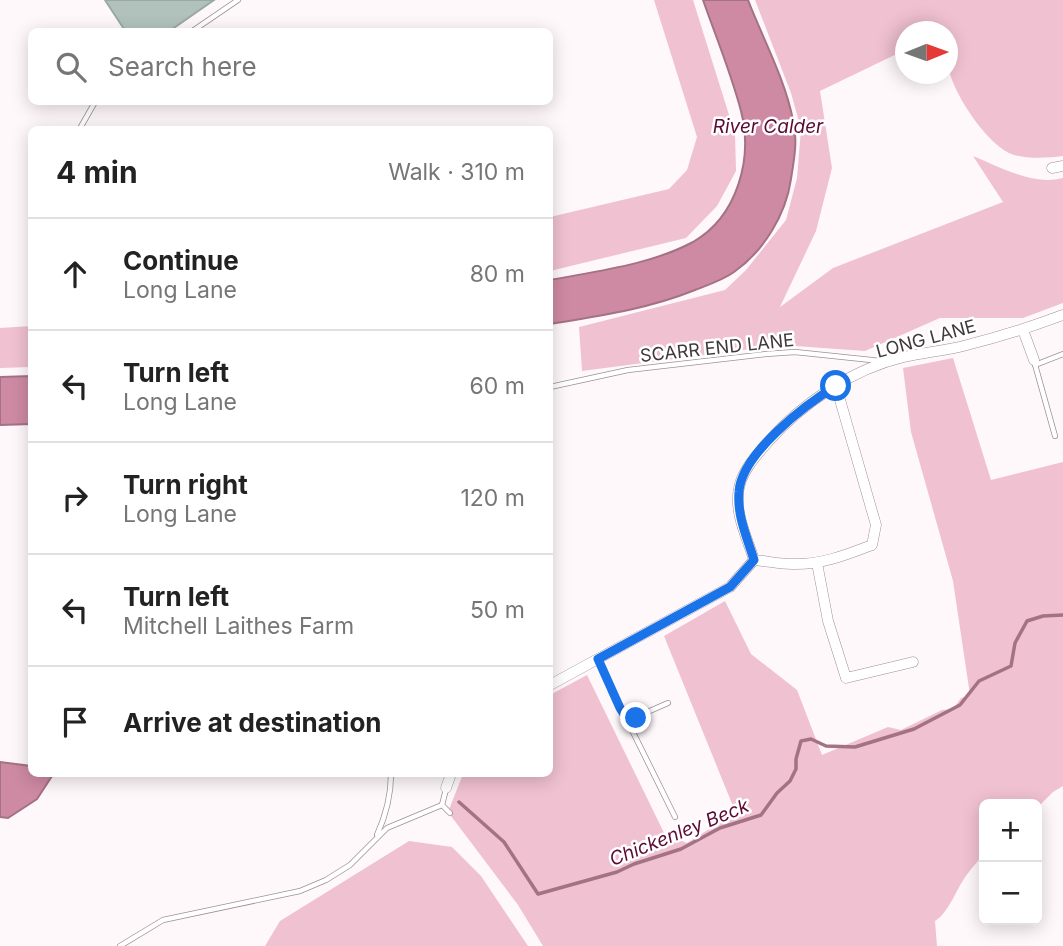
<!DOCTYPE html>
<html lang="en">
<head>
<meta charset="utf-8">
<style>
  body { margin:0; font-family:Inter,sans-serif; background:#f2f2f2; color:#222 }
  .controls { position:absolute; right:21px; bottom:21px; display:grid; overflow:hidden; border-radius:10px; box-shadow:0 4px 18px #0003 }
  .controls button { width:63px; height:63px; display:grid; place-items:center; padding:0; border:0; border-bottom:2px solid #e0e0e0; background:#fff; color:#222; font:35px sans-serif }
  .compass { position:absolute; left:895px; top:21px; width:63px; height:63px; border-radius:50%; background:#fff; box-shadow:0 4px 18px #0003; rotate:89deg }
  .stop { position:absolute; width:21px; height:21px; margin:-16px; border:5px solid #1a73e8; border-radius:50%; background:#fff }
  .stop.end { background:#1a73e8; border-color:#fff; box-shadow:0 2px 7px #0008 }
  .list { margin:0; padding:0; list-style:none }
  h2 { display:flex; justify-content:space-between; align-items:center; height:91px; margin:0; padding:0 28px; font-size:30px }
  h2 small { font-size:23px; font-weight:400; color:#767676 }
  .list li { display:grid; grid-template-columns:46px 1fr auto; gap:21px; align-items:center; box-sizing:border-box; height:112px; padding:0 28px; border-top:2px solid #e0e0e0 }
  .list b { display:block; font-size:26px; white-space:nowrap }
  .list p { margin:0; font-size:23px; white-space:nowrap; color:#767676 }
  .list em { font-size:23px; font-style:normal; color:#767676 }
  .icon { flex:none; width:38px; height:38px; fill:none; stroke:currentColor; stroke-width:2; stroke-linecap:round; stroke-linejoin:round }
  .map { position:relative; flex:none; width:1063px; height:946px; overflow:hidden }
  .search { position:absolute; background:#fff; box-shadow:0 4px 18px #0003; left:28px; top:28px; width:525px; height:77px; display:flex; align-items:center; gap:18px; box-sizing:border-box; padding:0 24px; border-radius:10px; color:#767676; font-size:26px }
  .panel { position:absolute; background:#fff; box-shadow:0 4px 18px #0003; left:28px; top:126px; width:525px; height:651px; border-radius:10px }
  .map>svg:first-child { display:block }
  .green { fill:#f0c1d1 }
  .water { fill:#ce8aa3; stroke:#a37284; stroke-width:2 }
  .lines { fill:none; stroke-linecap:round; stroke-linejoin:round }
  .stream { stroke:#a37284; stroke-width:3.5 }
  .building { fill:#b1c2bc; stroke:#99a9a4; stroke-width:2 }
  .service-casing { stroke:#9f9095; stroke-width:6 }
  .minor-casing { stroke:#9f9095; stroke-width:11 }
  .service { stroke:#fff; stroke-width:4.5 }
  .minor { stroke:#fff; stroke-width:10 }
  .route { stroke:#1a73e8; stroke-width:9 }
  .labels { text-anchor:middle; stroke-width:5; stroke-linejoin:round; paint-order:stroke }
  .street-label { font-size:18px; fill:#40393c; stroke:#fff }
  .water-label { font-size:19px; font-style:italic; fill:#5c0a34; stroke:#fff }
</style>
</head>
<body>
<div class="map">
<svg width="1063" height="946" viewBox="0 0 1063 946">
  <rect width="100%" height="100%" fill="#fff8fa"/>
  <!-- green -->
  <g class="green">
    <polygon points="654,0 693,0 735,134 736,171 717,206 686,238 550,271 550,217 669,189 687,170 697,137"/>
    <path d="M755,0H1063V156C1048,158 1029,159 1014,155C988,147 951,91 948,65C946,54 948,42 948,32H906L905,50L820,91L832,168L816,231L780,307L833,268L1003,202L973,156C1000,167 1033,186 1063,178V303L1023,318H940L865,351L781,345L582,371L579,327L725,290L746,270L786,220L797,178L801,129L791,93Z"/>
    <polygon points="31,326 31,367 0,368 0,328"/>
    <path d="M953,358L991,480L1063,462V786L1053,792L1037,808V804H984C984,819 986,835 984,849C983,857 974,865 969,872C957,886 950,912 935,921L937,946H543L518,905L448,812L463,774H550V695L587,675L669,843L680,840L687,843L722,821L737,816L664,636L725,601L751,654L797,690L822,755L888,727L901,730L942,710L953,709L961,698L970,695L953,581L911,432L903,368Z"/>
    <polygon points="409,841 452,847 481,876 528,946 265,946 280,921"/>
  </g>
  <!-- water -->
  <g class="water">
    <path d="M703,0H748C763,39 785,79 793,120C798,139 794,160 791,179C786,214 764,251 734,272C723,280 708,285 695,290C648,309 599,316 550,324V280C597,271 650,265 693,242C738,216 753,158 741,111C731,73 716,37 703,0Z"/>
    <polygon points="31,376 31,424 0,425 0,377"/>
    <polygon points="0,762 31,766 32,774 49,774 52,776 37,799 8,818 0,817"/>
  </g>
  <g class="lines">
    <!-- stream -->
    <polyline class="stream" points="459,802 504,842 538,894 617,872 634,864 681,849 720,828 761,815 777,793 790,781 796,769 796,759 801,741 811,739 826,746 855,747 914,729 960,705 979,681 1011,666 1015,643 1027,621 1043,616 1063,615"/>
  </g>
  <!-- building -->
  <polygon class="building" points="105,0 214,0 168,32 126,32"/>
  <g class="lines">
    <!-- service casing -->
    <g class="service-casing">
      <g id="service">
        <polyline points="191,32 238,0"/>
        <polyline points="79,130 95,102"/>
        <polyline points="1034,361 1055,436"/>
        <polyline points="1035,365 1063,354"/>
        <polyline points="550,387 628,370 766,354 795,352 881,361"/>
        <polyline points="598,660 624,714 636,717 668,703"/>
        <polyline points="624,714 675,817"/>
        <polyline points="446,789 442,805 450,813"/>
        <path d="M377,835C386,815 391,796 391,774"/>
        <polyline points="120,946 163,920 300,891 326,880 350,865 387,828 442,805"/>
      </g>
    </g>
    <!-- minor casing -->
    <g class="minor-casing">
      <g id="minor">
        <polyline points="1052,168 1063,166"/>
        <polyline points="1023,330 1034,360"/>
        <path d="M754,560C767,561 779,564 792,564C821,565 846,555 872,545L876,525L836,386"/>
        <polyline points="817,563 828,621 846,678 913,662"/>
        <path d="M550,685L730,587L754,560C747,537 734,513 739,488C742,471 756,456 767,443C801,404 852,369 904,357C925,352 946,351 967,345C999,337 1031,327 1063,315"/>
        <polyline points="446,788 451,774"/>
      </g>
    </g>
    <!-- service -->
    <use href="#service" class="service"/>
    <!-- minor -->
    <use href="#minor" class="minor"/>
  </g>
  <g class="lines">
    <!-- route -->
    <path class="route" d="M636,718L624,714L620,708L598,659L730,587L754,560C747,537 737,516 739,492C741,454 806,404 836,386"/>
  </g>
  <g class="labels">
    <!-- street labels -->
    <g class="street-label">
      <text transform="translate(926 339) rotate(-15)" y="6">LONG LANE</text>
      <text transform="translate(717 348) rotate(-6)" y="6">SCARR END LANE</text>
    </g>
    <!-- water labels -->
    <g class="water-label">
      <text x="768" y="133">River Calder</text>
      <text transform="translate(679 832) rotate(-22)" y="7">Chickenley Beck</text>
    </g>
  </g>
</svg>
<div class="controls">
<button>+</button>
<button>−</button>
</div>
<svg class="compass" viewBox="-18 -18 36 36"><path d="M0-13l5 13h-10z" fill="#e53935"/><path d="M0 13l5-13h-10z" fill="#767676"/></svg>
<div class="stop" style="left:836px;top:386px"></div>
<div class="stop end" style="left:636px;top:718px"></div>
<div class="search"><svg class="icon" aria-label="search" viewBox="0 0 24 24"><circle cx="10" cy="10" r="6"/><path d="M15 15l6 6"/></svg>Search here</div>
<section class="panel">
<h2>4 min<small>Walk · 310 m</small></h2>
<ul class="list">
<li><svg class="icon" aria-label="ahead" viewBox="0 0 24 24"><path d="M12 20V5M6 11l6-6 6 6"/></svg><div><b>Continue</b><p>Long Lane</p></div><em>80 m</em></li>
<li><svg class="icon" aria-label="left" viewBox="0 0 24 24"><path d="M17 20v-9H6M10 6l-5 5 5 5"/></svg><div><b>Turn left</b><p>Long Lane</p></div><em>60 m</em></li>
<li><svg class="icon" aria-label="right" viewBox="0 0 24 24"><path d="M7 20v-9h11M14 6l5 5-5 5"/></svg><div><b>Turn right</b><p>Long Lane</p></div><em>120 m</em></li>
<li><svg class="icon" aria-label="left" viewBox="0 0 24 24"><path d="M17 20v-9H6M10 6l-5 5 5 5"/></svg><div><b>Turn left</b><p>Mitchell Laithes Farm</p></div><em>50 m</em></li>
<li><svg class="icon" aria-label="arrive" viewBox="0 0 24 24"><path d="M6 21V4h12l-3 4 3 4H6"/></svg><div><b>Arrive at destination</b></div></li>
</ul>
</section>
</div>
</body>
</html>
